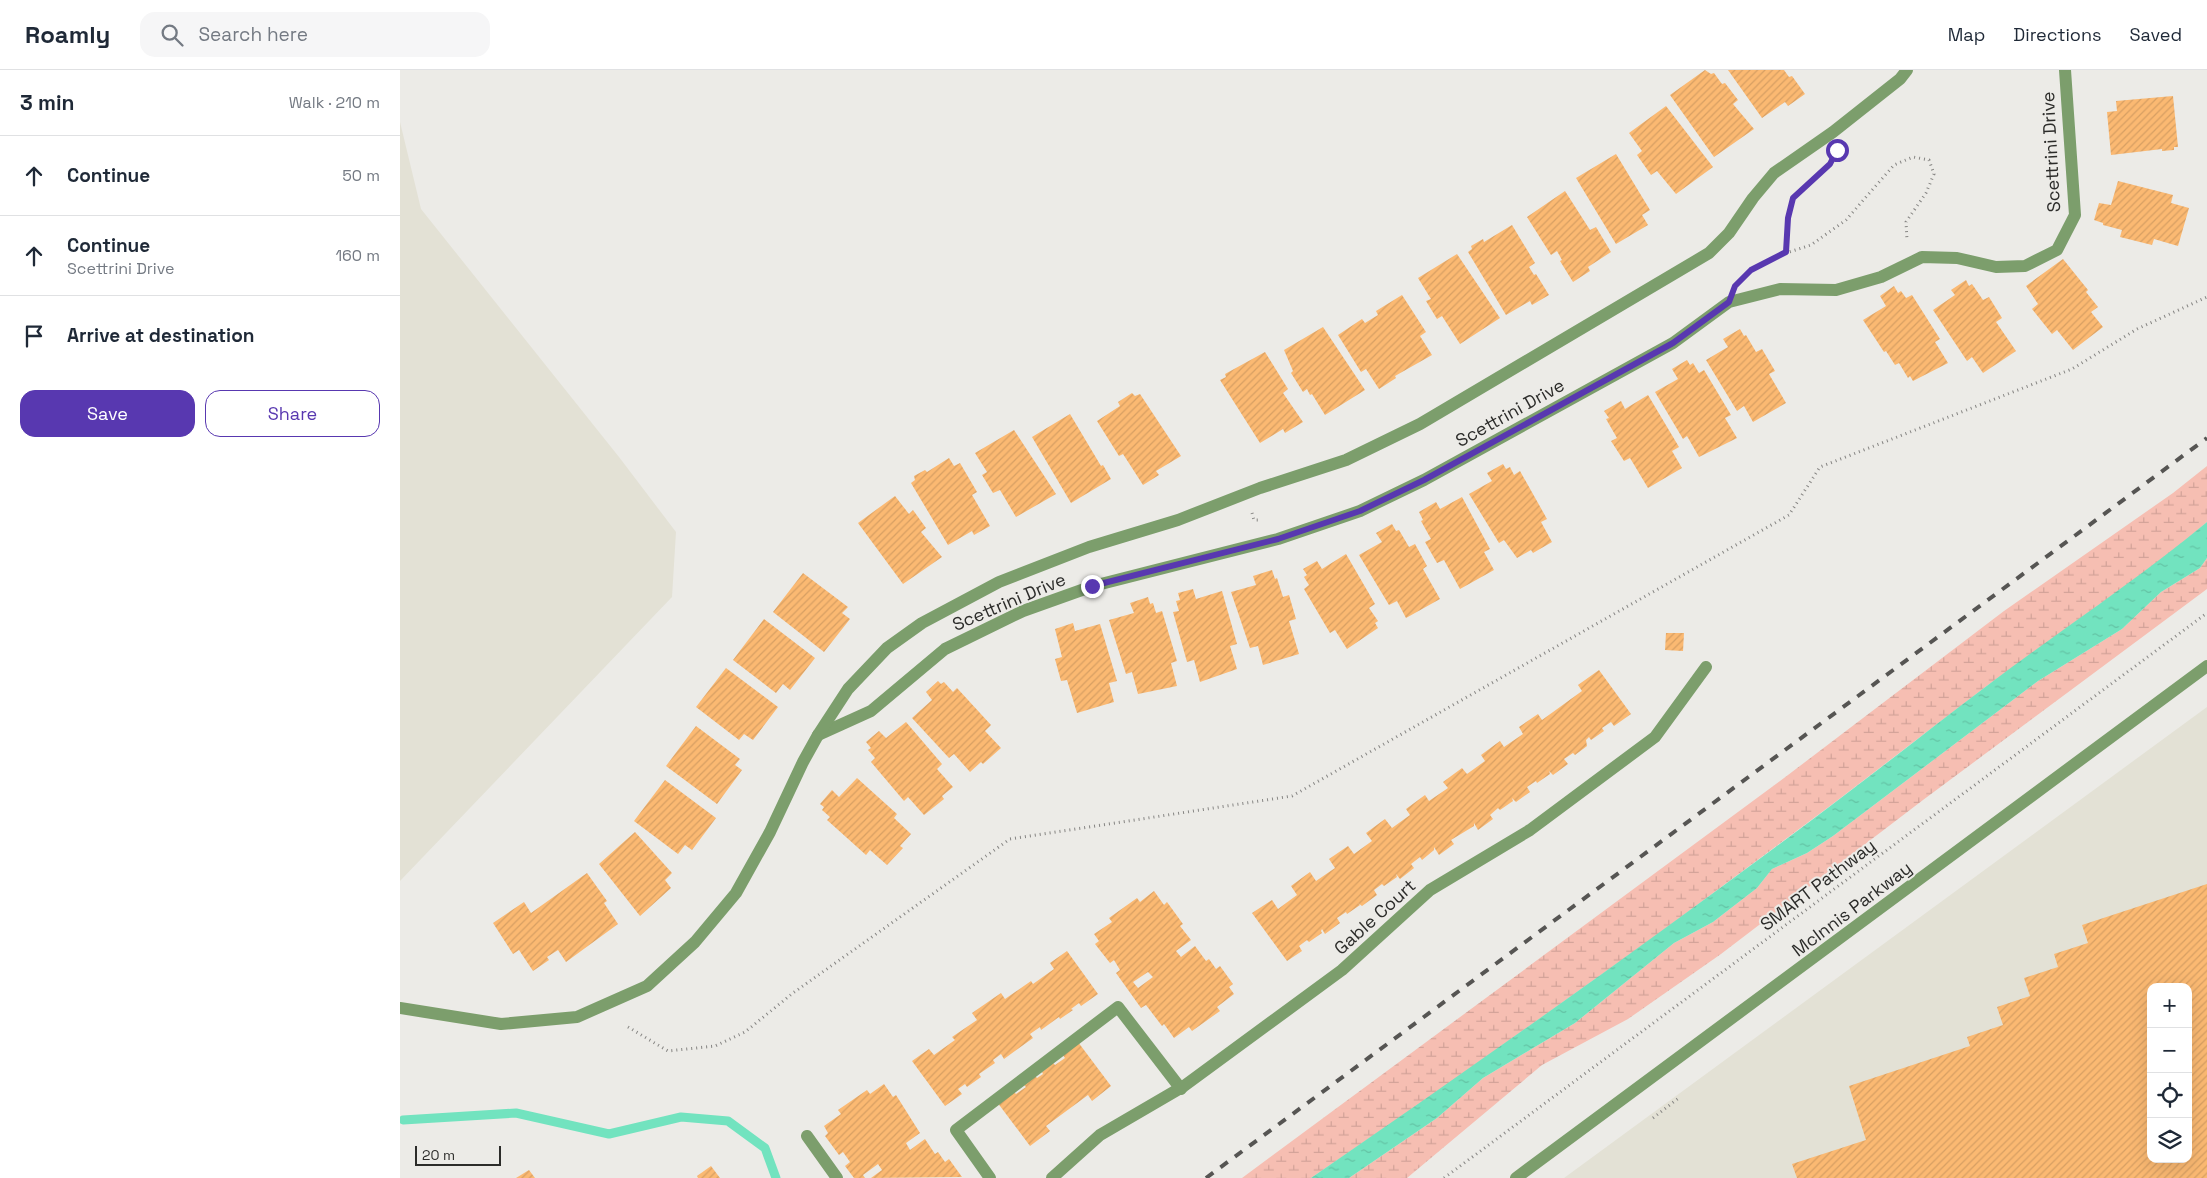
<!DOCTYPE html>
<html lang="en">
<head>
<meta charset="utf-8">
<style>
  body { margin:0; font-family:"Space Grotesk",sans-serif; background:#f6f6f7; color:#1f2937 }
  .controls { position:absolute; right:15px; bottom:15px; display:grid; overflow:hidden; border-radius:10px; box-shadow:0 5px 20px #0002 }
  .controls button { width:45px; height:45px; display:grid; place-items:center; padding:0; border:0; border-bottom:1px solid #e0e1e3; background:#fff; color:#1f2937; font:25px sans-serif }
  .scale { position:absolute; left:15px; bottom:12px; width:86px; box-sizing:border-box; padding-left:5px; border:2px solid #2c2c2a; border-top:0; font-size:14px; line-height:18px; white-space:nowrap; color:#2c2c2a; -webkit-text-stroke:4px #ecebe7; paint-order:stroke }
  .stop { position:absolute; width:15px; height:15px; margin:-11px; border:4px solid #5838b0; border-radius:50%; background:#fff }
  .stop.end { background:#5838b0; border-color:#fff; box-shadow:0 1px 5px #0008 }
  .list { margin:0; padding:0; list-style:none }
  h2 { display:flex; justify-content:space-between; align-items:center; height:65px; margin:0; padding:0 20px; font-size:21px }
  h2 small { font-size:16px; font-weight:400; color:#747a83 }
  .list li { display:grid; grid-template-columns:32px 1fr auto; gap:15px; align-items:center; box-sizing:border-box; height:80px; padding:0 20px; border-top:1px solid #e0e1e3 }
  .list b { display:block; font-size:19px; white-space:nowrap }
  .list p { margin:0; font-size:16px; white-space:nowrap; color:#747a83 }
  .list em { font-size:16px; font-style:normal; color:#747a83 }
  .actions { display:flex; gap:10px; padding:15px 20px }
  .actions a { flex:1; padding:11px 0; border:1px solid #5838b0; border-radius:15px; text-align:center; font-size:18px; color:#5838b0 }
  .actions .main { background:#5838b0; color:#fff }
  .icon { flex:none; width:28px; height:28px; fill:none; stroke:currentColor; stroke-width:2; stroke-linecap:round; stroke-linejoin:round }
  .map { position:relative; flex:none; width:1807px; height:1108px; overflow:hidden }
  header { display:flex; align-items:center; gap:30px; box-sizing:border-box; height:70px; padding:0 25px; background:#fff; border-bottom:1px solid #e0e1e3 }
  header strong { font-size:24px }
  nav { display:flex; gap:28px; margin-inline-start:auto; font-size:18px }
  .search { width:350px; height:45px; background:#f6f6f7; display:flex; align-items:center; gap:12px; box-sizing:border-box; padding:0 18px; border-radius:15px; color:#747a83; font-size:19px }
  main { display:flex }
  aside { flex:1; background:#fff }
  .map>svg:first-child { display:block }
  .built { fill:#e3e1d5; fill-rule:evenodd }
  .wetland { fill:url(#wetland-marsh) }
  .water { fill:url(#water-ripples) }
  .lines { fill:none; stroke-linecap:round; stroke-linejoin:round }
  .stream { stroke:#72e3bf; stroke-width:9 }
  .building { fill:url(#building-hatch); fill-rule:evenodd }
  .path { stroke:#868583; stroke-width:3; stroke-dasharray:1 4; stroke-linecap:butt }
  .service { stroke:#7c9e6c; stroke-width:12 }
  .minor { stroke:#7c9e6c; stroke-width:12 }
  .rail { stroke:#565553; stroke-width:4; stroke-dasharray:9 9; stroke-linecap:butt }
  .route { stroke:#5838b0; stroke-width:6 }
  .labels { text-anchor:middle; stroke-width:4; stroke-linejoin:round; paint-order:stroke }
  .street-label { font-size:18px; fill:#2c2c2a; stroke:#ecebe7 }
</style>
</head>
<body>
<header>
<strong>Roamly</strong>
<div class="search"><svg class="icon" aria-label="search" viewBox="0 0 24 24"><circle cx="10" cy="10" r="6"/><path d="M15 15l6 6"/></svg>Search here</div>
<nav><a>Map</a><a>Directions</a><a>Saved</a></nav>
</header>
<main>
<aside>
<h2>3 min<small>Walk · 210 m</small></h2>
<ul class="list">
<li><svg class="icon" aria-label="ahead" viewBox="0 0 24 24"><path d="M12 20V5M6 11l6-6 6 6"/></svg><div><b>Continue</b></div><em>50 m</em></li>
<li><svg class="icon" aria-label="ahead" viewBox="0 0 24 24"><path d="M12 20V5M6 11l6-6 6 6"/></svg><div><b>Continue</b><p>Scettrini Drive</p></div><em>160 m</em></li>
<li><svg class="icon" aria-label="arrive" viewBox="0 0 24 24"><path d="M6 21V4h12l-3 4 3 4H6"/></svg><div><b>Arrive at destination</b></div></li>
</ul>
<div class="actions"><a class="main">Save</a><a>Share</a></div>
</aside>
<div class="map">
<svg width="1807" height="1108" viewBox="0 0 1807 1108">
  <defs>
    <pattern id="wetland-marsh" width="20" height="14" patternUnits="userSpaceOnUse" patternTransform="scale(1.25)"><rect width="20" height="14" fill="#f6beb2"/><path d="M1 5h8M5 5V1M11 12h8M15 12V8" fill="none" stroke="#d3a399"/></pattern>
    <pattern id="water-ripples" width="26" height="14" patternUnits="userSpaceOnUse" patternTransform="scale(1.25)"><rect width="26" height="14" fill="#72e3bf"/><path d="M2 4q2-2 4 0t4 0M15 11q2-2 4 0t4 0" fill="none" stroke="#63c3a4"/></pattern>
    <pattern id="building-hatch" width="6" height="6" patternUnits="userSpaceOnUse" patternTransform="scale(1.25)"><rect width="6" height="6" fill="#fbb972"/><path d="M-1 1l2-2M0 6l6-6M5 7l2-2" fill="none" stroke="#d79f63"/></pattern>
  </defs>
  <rect width="100%" height="100%" fill="#ecebe7"/>
  <!-- built -->
  <g class="built">
    <polygon points="0,52 21,139 219,387 276,462 272,527 0,811"/>
    <path d="M1807,637V1108H1164ZM1751,917H1788V1089H1751Z"/>
  </g>
  <!-- wetland -->
  <g class="wetland">
    <polygon points="1807,396 1807,452 1769,484 1588,615 1434,733 1254,867 1034,1024 911,1108 842,1108 1388,705 1604,541 1773,423"/>
    <polygon points="1807,488 1807,519 1523,730 1321,884 1228,949 1142,995 1007,1108 949,1108 1037,1048 1083,1008 1175,953 1274,873 1313,852 1357,818 1372,799 1407,783 1433,766 1638,611 1722,559 1761,522 1800,498"/>
  </g>
  <!-- water -->
  <path class="water" d="M1807,452V488L1800,498L1761,522L1722,559L1638,611L1433,766L1407,783L1372,799L1357,818L1313,852L1274,873L1175,953L1083,1008L1037,1048L949,1108H911C1087,987 1262,863 1433,734C1485,695 1536,654 1588,615C1661,560 1737,510 1807,452Z"/>
  <g class="lines">
    <!-- stream -->
    <polyline class="stream" points="3,1050 116,1043 209,1064 281,1047 328,1051 365,1078 376,1108"/>
  </g>
  <!-- building -->
  <g class="building">
    <polygon points="1305,0 1311,4 1314,3 1322,14 1325,13 1338,30 1333,34 1354,59 1314,87 1270,25"/>
    <polygon points="1328,0 1384,0 1389,7 1392,6 1405,24 1388,36 1385,32 1362,48"/>
    <polygon points="1773,26 1778,77 1774,77 1774,80 1762,81 1762,79 1711,85 1707,42 1717,41 1716,31"/>
    <polygon points="1266,36 1313,97 1276,124 1257,101 1251,105 1237,85 1242,81 1229,63"/>
    <polygon points="1216,84 1250,140 1242,145 1248,155 1216,174 1176,108"/>
    <polygon points="1718,111 1773,125 1771,133 1789,138 1778,176 1754,169 1752,175 1720,167 1722,160 1703,155 1703,153 1694,150 1699,133 1711,135"/>
    <polygon points="1165,121 1190,160 1196,157 1211,182 1188,197 1190,201 1173,212 1160,191 1162,190 1157,181 1151,185 1127,147"/>
    <polygon points="1112,155 1135,193 1129,197 1134,205 1136,204 1149,225 1132,235 1130,231 1106,245 1068,182 1072,179 1071,176 1083,169 1084,172"/>
    <polygon points="1057,184 1100,248 1060,274 1042,246 1037,249 1026,231 1031,229 1018,208"/>
    <polygon points="1663,189 1688,220 1686,222 1698,237 1691,242 1703,257 1673,280 1657,260 1652,264 1632,239 1638,234 1626,216"/>
    <polygon points="1566,210 1569,216 1572,214 1583,230 1589,227 1602,248 1596,252 1616,281 1583,303 1572,287 1567,291 1533,240 1555,225 1551,220"/>
    <polygon points="1494,216 1498,223 1501,221 1506,228 1512,225 1540,269 1535,272 1548,293 1513,311 1510,306 1508,308 1499,293 1495,295 1486,281 1484,282 1463,250 1486,236 1480,226"/>
    <polygon points="1002,225 1026,262 1020,266 1032,285 995,306 996,308 979,319 966,299 961,302 938,265 962,249 965,253 978,245 976,241"/>
    <polygon points="923,257 965,320 925,345 912,324 910,325 907,319 903,322 891,303 893,301 884,280"/>
    <polygon points="1340,259 1344,266 1346,265 1356,282 1362,279 1375,301 1369,304 1386,333 1353,352 1344,336 1337,341 1306,290 1328,277 1323,269"/>
    <polygon points="865,282 888,319 883,323 903,352 885,363 883,359 860,373 820,310 826,307 825,304"/>
    <polygon points="1287,290 1290,295 1293,293 1299,303 1304,300 1331,345 1325,348 1337,368 1299,387 1287,366 1283,369 1255,322 1278,309 1272,299"/>
    <polygon points="732,323 735,326 740,324 781,386 756,401 759,405 743,415 723,384 719,386 697,351 720,336 718,332"/>
    <polygon points="1248,325 1279,377 1272,381 1282,398 1248,418 1230,388 1224,391 1211,371 1217,368 1206,349 1209,348 1204,341 1221,331 1225,339"/>
    <polygon points="670,344 701,396 703,395 711,409 671,433 632,367"/>
    <polygon points="614,360 656,424 616,447 600,420 593,423 582,405 587,402 575,383"/>
    <polygon points="549,388 554,396 560,393 577,422 572,425 590,456 574,465 572,461 548,475 511,413 515,410 514,406 525,400 527,402"/>
    <polygon points="1103,394 1106,399 1110,397 1114,405 1120,401 1147,449 1141,452 1152,472 1133,483 1131,480 1117,488 1104,470 1099,473 1069,424 1092,411 1087,403"/>
    <polygon points="495,426 509,444 513,440 526,458 521,462 542,487 503,514 458,453"/>
    <polygon points="1062,427 1090,479 1084,482 1094,500 1060,519 1044,490 1037,493 1025,472 1031,469 1021,451 1023,450 1019,442 1036,432 1040,439"/>
    <polygon points="992,454 996,461 999,460 1009,477 1015,474 1027,496 1023,499 1040,529 1006,548 997,531 989,535 959,485 982,472 976,463"/>
    <polygon points="946,484 975,534 969,538 978,551 975,553 978,558 947,579 935,560 930,563 904,519 909,515 904,507 907,505 903,499 917,491 922,499"/>
    <polygon points="872,500 875,509 877,508 883,527 889,525 896,549 889,551 899,584 863,595 858,576 850,578 831,522 856,515 853,506"/>
    <polygon points="403,503 448,537 442,543 450,549 424,582 373,542"/>
    <polygon points="793,519 796,529 822,521 837,574 830,576 837,599 800,612 794,590 787,592 773,542 779,541 776,531 780,530 778,523"/>
    <polygon points="748,527 750,534 753,533 756,543 762,541 777,591 771,593 777,616 738,624 732,602 726,604 709,550 734,543 730,533"/>
    <polygon points="364,549 415,588 390,620 383,614 376,623 333,590"/>
    <polygon points="673,553 675,561 700,554 717,611 709,613 714,632 677,643 667,610 661,611 655,589 662,587 655,559"/>
    <polygon points="1266,563 1284,563 1283,581 1265,580"/>
    <polygon points="326,598 378,637 353,670 344,664 339,670 296,637"/>
    <polygon points="1199,600 1231,644 1214,656 1211,652 1202,658 1204,661 1191,670 1189,667 1186,670 1187,676 1175,685 1173,683 1164,689 1168,694 1153,705 1149,701 1150,704 1137,713 1136,711 1127,717 1130,722 1116,732 1112,728 1113,731 1100,740 1098,738 1090,745 1093,749 1078,760 1074,753 1074,756 1051,770 1054,774 1039,785 1034,777 1034,780 1022,790 1020,787 1011,794 1014,798 1000,809 996,804 997,807 984,816 982,814 974,820 977,825 962,836 958,833 960,835 947,844 946,842 937,848 940,853 925,864 922,859 921,861 922,863 909,872 907,870 899,876 902,881 887,891 852,843 872,830 878,839 897,825 891,816 910,802 916,811 935,798 929,789 948,776 954,784 972,771 966,763 985,749 992,758 1010,745 1006,739 1025,725 1029,731 1048,718 1043,712 1062,698 1067,704 1085,691 1081,685 1100,671 1104,677 1123,664 1119,657 1138,644 1142,650 1182,621 1178,615"/>
    <polygon points="538,611 541,614 544,612 553,622 557,618 591,655 585,661 601,678 583,694 581,692 570,702 554,684 549,688 512,648 532,630 526,622"/>
    <polygon points="506,652 542,694 537,699 553,717 542,726 544,729 524,745 508,727 504,731 471,692 475,688 468,680 471,678 466,672 479,661 486,668"/>
    <polygon points="296,656 340,689 335,695 342,700 317,734 266,696"/>
    <polygon points="457,708 497,744 494,748 511,764 500,776 503,778 487,795 470,780 466,785 427,750 430,747 422,740 424,737 420,734 432,720 439,727"/>
    <polygon points="265,710 316,748 292,780 285,775 278,784 234,751"/>
    <polygon points="235,762 272,803 265,810 271,818 240,846 199,794"/>
    <polygon points="187,803 207,831 204,833 218,854 166,892 158,880 147,887 149,890 133,901 119,880 113,884 93,853 124,832 131,843"/>
    <path d="M1807,814V1108H1397L1392,1094L1466,1070L1449,1016L1570,976L1567,967L1603,955L1597,937L1630,926L1624,908L1658,897L1654,884L1688,873L1682,855ZM1751,917H1788V1089H1751Z"/>
    <path d="M754,821L764,835L767,832L783,854L780,856L791,870L776,881L781,887L795,876L806,891L809,889L816,899L820,896L833,914L829,917L834,924L817,937L820,941L792,961L789,957L774,968L764,954L762,956L746,935L741,938L716,903L720,900L714,890L710,893L695,874L699,871L694,864L712,852L709,848L737,828L740,832ZM748,902L753,907L738,918L733,912Z"/>
    <polygon points="667,881 698,924 681,936 679,933 671,939 673,940 660,949 659,947 641,960 640,957 630,964 633,968 604,989 601,984 593,990 595,993 579,1004 581,1007 567,1017 565,1014 558,1019 562,1024 545,1036 512,991 529,979 534,985 555,970 552,967 577,950 572,943 601,923 605,929 631,911 633,914 654,899 650,893"/>
    <polygon points="678,972 711,1016 692,1031 688,1025 646,1056 650,1061 630,1076 597,1032 613,1021 616,1024 626,1017 624,1015 635,1006 637,1008 643,1004 642,1002 653,993 655,995 665,988 662,984"/>
    <polygon points="484,1014 493,1027 496,1025 520,1063 506,1073 510,1080 525,1069 535,1084 538,1082 545,1092 549,1089 562,1107 471,1108 482,1100 478,1094 463,1105 465,1108 454,1108 445,1096 450,1092 443,1082 439,1085 425,1066 428,1063 424,1056 441,1044 438,1040 467,1020 470,1024"/>
    <polygon points="311,1096 320,1108 298,1108 297,1106"/>
    <polygon points="129,1100 135,1108 116,1108"/>
  </g>
  <g class="lines">
    <!-- path -->
    <g class="path">
      <polyline points="1386,182 1388,148 1393,128 1430,94 1433,89"/>
      <polyline points="1346,205 1351,200 1386,183 1411,175 1446,150 1494,95 1513,87 1529,90 1534,104 1526,123 1506,152 1507,170"/>
      <polyline points="852,443 854,450 860,450"/>
      <polyline points="228,957 268,981 315,976 345,962 393,923 610,769 892,726 1389,445 1420,397 1672,299 1737,259 1807,227"/>
      <polyline points="1253,1048 1280,1027"/>
      <polyline points="1044,1108 1807,543"/>
    </g>
    <!-- service -->
    <g class="service">
      <polyline points="407,1066 437,1108"/>
      <polyline points="590,1108 556,1060 718,937 781,1019"/>
    </g>
    <!-- minor -->
    <g class="minor">
      <polyline points="418,665 471,641 545,579 623,541 693,516 878,469 960,441 1024,410 1273,273 1329,232 1380,219 1436,220 1481,207 1522,187 1557,188 1596,197 1625,196 1657,180 1675,145 1665,0"/>
      <polyline points="0,938 101,954 177,947 247,916 295,872 336,823 370,762 403,692 418,665 448,619 487,578 522,553 599,512 689,477 778,450 860,418 946,390 1020,354 1309,183 1329,163 1353,128 1374,103 1433,62 1500,9 1507,0"/>
      <polyline points="652,1108 700,1065 784,1016 942,900 1030,820 1130,760 1255,667 1306,597"/>
      <polyline points="1116,1108 1807,596"/>
    </g>
    <!-- rail -->
    <polyline class="rail" points="806,1108 1807,368"/>
  </g>
  <g class="lines">
    <!-- route -->
    <polyline class="route" points="692,516 878,469 960,441 1024,410 1273,273 1329,232 1335,216 1351,200 1386,182 1388,148 1393,128 1430,94 1437,80"/>
  </g>
  <g class="labels">
    <!-- street labels -->
    <g class="street-label">
      <text transform="translate(1651 82) rotate(-93)" y="6">Scettrini Drive</text>
      <text transform="translate(1110 343) rotate(-29)" y="6">Scettrini Drive</text>
      <text transform="translate(609 532) rotate(-23)" y="6">Scettrini Drive</text>
      <text transform="translate(1418 815) rotate(-37)" y="6">SMART Pathway</text>
      <text transform="translate(1452 839) rotate(-37)" y="6">McInnis Parkway</text>
      <text transform="translate(975 847) rotate(-42)" y="6">Gable Court</text>
    </g>
  </g>
</svg>
<div class="controls">
<button>+</button>
<button>−</button>
<button><svg class="icon" aria-label="locate" viewBox="0 0 24 24"><circle cx="12" cy="12" r="6"/><path d="M12 2v4M12 18v4M2 12h4M18 12h4"/></svg></button>
<button><svg class="icon" aria-label="layers" viewBox="0 0 24 24"><path d="M12 4l9 5-9 5-9-5zM3 14l9 5 9-5"/></svg></button>
</div>
<div class="scale">20 m</div>
<div class="stop" style="left:1437px;top:80px"></div>
<div class="stop end" style="left:692px;top:516px"></div>
</div>
</main>
</body>
</html>
